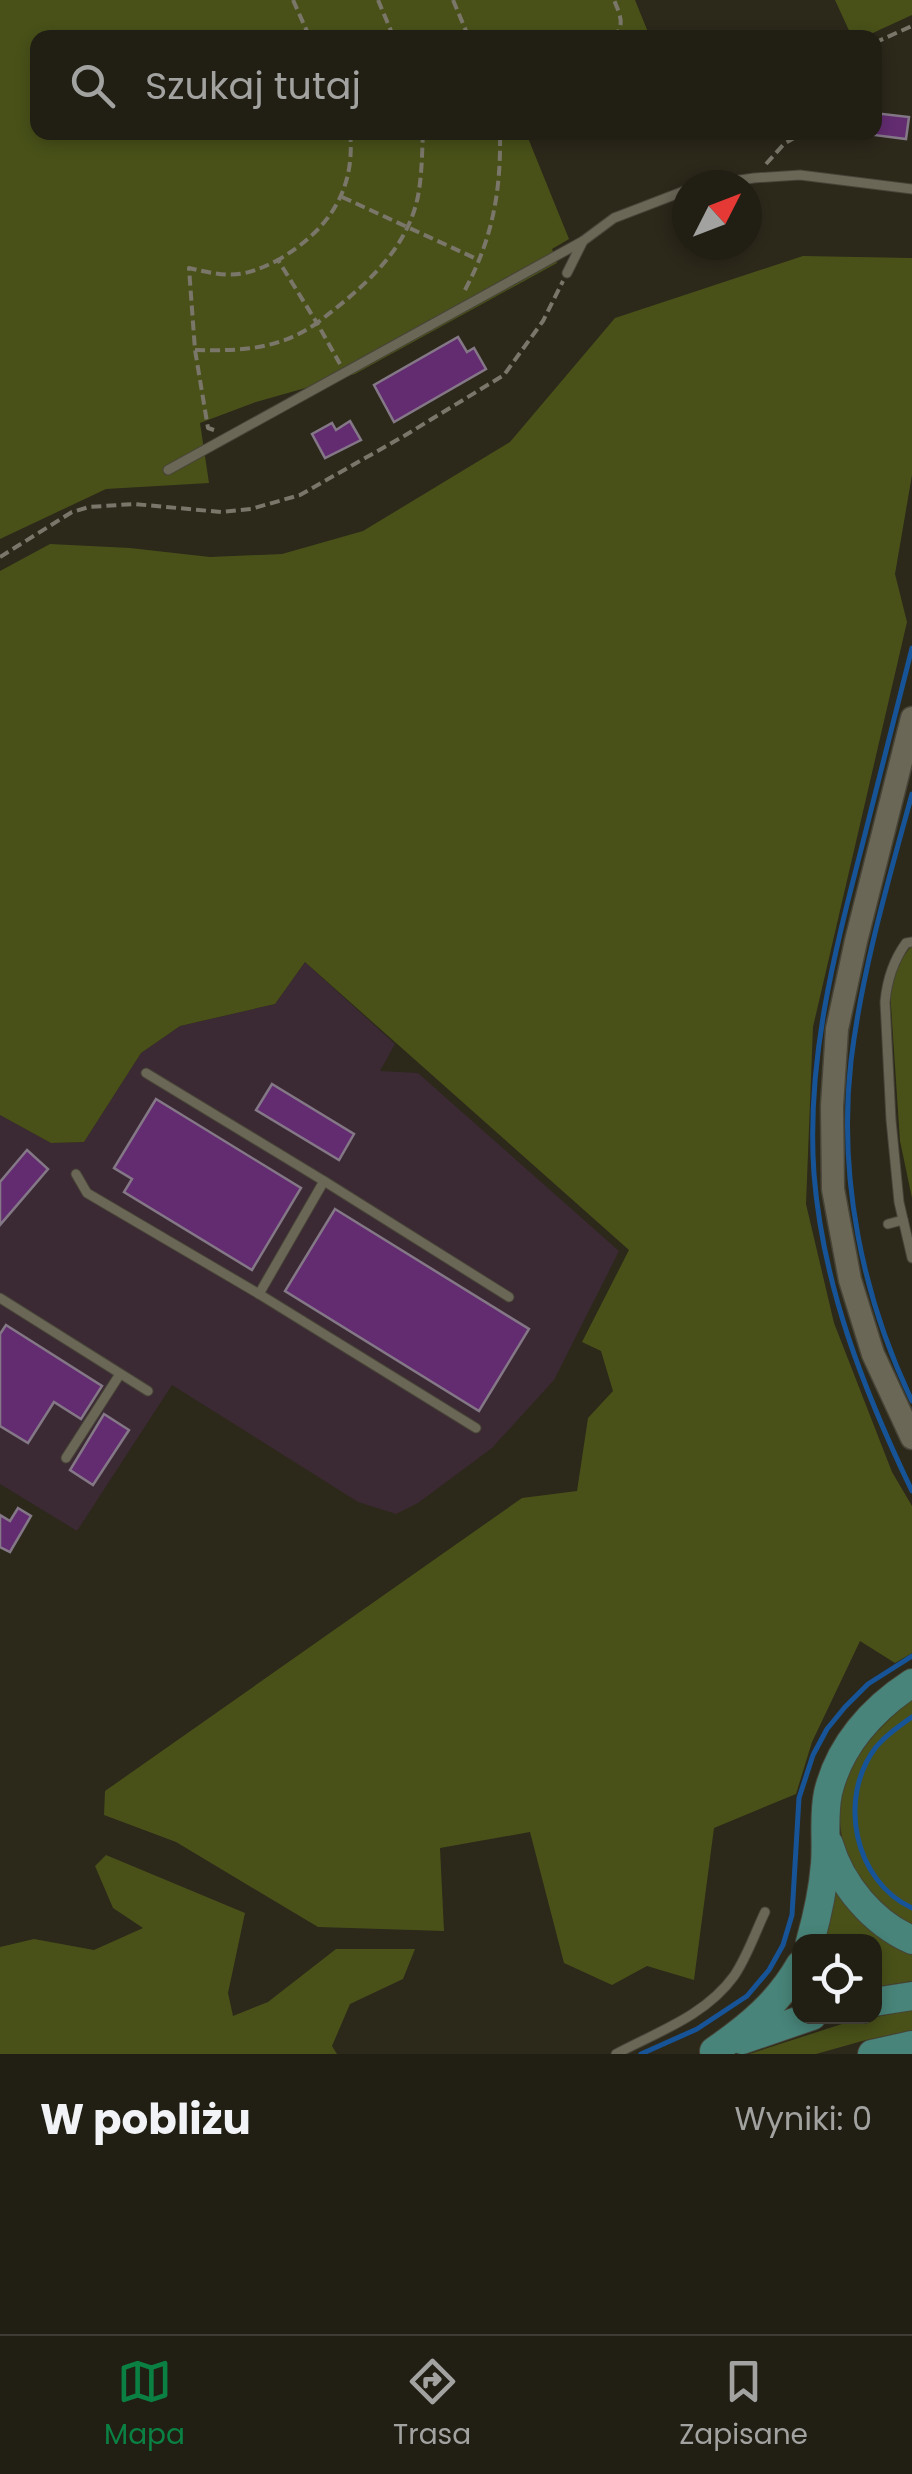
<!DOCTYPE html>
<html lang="pl">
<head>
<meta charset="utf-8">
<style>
  body { margin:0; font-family:Poppins,sans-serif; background:#2d2b22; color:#f1f3f6 }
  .controls { position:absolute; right:30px; bottom:30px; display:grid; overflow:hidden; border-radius:20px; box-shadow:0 5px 15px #0003 }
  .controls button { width:90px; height:90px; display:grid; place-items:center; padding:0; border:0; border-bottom:2px solid #3e3c34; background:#211e14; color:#f1f3f6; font:50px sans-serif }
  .compass { position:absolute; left:672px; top:170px; width:90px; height:90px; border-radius:50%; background:#211e14; box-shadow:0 5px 15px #0003; rotate:48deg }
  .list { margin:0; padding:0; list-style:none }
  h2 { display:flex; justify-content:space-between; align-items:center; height:130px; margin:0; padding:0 40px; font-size:42px }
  h2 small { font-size:32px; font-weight:400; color:#a2a2a0 }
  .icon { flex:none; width:55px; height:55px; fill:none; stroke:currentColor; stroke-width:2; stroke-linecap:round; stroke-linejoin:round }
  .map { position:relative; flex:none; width:912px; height:2054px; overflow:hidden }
  .search { position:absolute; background:#211e14; box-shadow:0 5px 15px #0003; left:30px; right:30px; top:30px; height:110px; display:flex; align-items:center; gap:25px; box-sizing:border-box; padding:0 35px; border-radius:20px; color:#a2a2a0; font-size:38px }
  .sheet { height:280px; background:#211e14 }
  nav { display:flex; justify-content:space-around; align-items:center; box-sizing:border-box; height:140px; border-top:2px solid #3e3c34; background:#211e14; font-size:28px; color:#a2a2a0 }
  nav a { display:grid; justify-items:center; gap:5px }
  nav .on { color:#0b8043 }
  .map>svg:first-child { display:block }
  .industrial { fill:#3b2a33 }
  .green { fill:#495119 }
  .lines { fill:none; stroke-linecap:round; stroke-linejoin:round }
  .stream { stroke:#175497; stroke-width:5 }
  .building { fill:#632c71; stroke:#847887; stroke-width:2.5 }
  .service-casing { stroke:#474438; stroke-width:11 }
  .tertiary-casing { stroke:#474438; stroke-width:25 }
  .primary-casing { stroke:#474438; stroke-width:30 }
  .path { stroke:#7a776a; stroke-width:4; stroke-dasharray:10 5; stroke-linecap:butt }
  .service { stroke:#6b6757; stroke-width:9 }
  .tertiary { stroke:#6b6757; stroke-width:22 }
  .primary { stroke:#488479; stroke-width:28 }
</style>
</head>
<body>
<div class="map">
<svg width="912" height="2054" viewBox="0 0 912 2054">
  <rect width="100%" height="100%" fill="#2c281a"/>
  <!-- industrial -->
  <polygon class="industrial" points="305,962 395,1044 380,1071 418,1073 619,1251 554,1380 492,1448 418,1503 396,1514 358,1502 172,1385 77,1531 0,1484 0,1115 51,1143 84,1142 141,1053 180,1026 275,1004"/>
  <!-- green -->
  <g class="green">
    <polygon points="0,0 635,0 650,37 38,38 38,132 526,133 569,239 552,249 557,263 355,374 256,402 200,423 209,483 106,489 0,539"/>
    <polygon points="835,0 912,0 912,15 864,37 852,37"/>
    <polygon points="803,256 912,258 912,475 895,574 907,622 813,1027 806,1204 834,1323 892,1472 912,1506 912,1653 895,1663 860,1641 812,1742 796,1794 714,1828 694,1980 647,1966 612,1985 564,1963 530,1832 440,1848 444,1931 318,1927 176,1842 104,1815 105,1791 522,1498 577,1491 588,1418 613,1391 601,1351 582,1342 629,1250 305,962 275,1004 180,1026 141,1053 84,1142 51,1143 0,1115 0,571 50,544 130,548 210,557 282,554 363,531 510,442 615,318"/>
    <polygon points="912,945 912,1198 900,1141 889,976"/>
    <path d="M912,1700V1930C897,1917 876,1904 865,1888C813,1813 848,1750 912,1700Z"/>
    <polygon points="106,1855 245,1913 228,1993 233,2016 268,2002 336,1949 415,1949 403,1979 350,2004 332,2046 337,2054 0,2054 0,1947 34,1939 94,1950 143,1928 113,1908 95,1866"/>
    <polygon points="831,1879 912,1951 912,1981 875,1987 874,1942 820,1942"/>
    <polygon points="912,2010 912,2030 866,2040 816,2054 749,2054 845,2023"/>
  </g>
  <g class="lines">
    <!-- stream -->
    <g class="stream">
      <path d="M912,648C895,714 879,780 862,846C834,954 806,1062 814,1174C823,1287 864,1391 912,1491"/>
      <path d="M912,794C888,882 862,970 851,1061C838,1177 862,1296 912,1401"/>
      <path d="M912,1717C899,1726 886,1735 876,1747C837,1798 854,1881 912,1908"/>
      <polyline points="641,2054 697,2029 747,1996 769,1970 783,1945 792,1915 799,1798 813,1755 827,1729 845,1707 868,1684 912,1656"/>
    </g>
  </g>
  <!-- building -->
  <g class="building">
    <polygon points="874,113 909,117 906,139 874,135"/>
    <polygon points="458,337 467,352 474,348 486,369 394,422 374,385"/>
    <polygon points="350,421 361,440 325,458 312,434 332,423 336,430"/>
    <polygon points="272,1084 354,1134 339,1160 256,1110"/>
    <polygon points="156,1099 301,1188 252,1270 124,1192 132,1179 114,1168"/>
    <polygon points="27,1150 48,1169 0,1225 0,1182"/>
    <polygon points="335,1209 529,1329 479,1411 285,1291"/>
    <polygon points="6,1325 102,1386 81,1419 54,1402 28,1443 0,1426 0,1334"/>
    <polygon points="104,1414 129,1430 93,1485 70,1470"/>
    <polygon points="18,1508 31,1516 10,1552 0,1547 0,1515 10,1521"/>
  </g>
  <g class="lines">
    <!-- service casing -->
    <g class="service-casing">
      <g id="service">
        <polyline points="706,185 754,178 800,175 912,189"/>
        <polyline points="567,273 583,241 614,218 687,190"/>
        <polyline points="168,470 583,241"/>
        <path d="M912,942L906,943C893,961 887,980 885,1002L891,1120L899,1202L912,1258"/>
        <polyline points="146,1073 324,1181 259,1294"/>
        <polyline points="76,1174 87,1193 259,1294 476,1428"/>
        <polyline points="324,1181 509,1297"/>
        <polyline points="888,1224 903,1220"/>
        <polyline points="0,1298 148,1391"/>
        <polyline points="66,1458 120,1374"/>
        <path d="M616,2054C657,2032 705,2016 734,1976C747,1957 755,1933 765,1912"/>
      </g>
    </g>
    <!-- tertiary casing -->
    <g class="tertiary-casing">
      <polyline id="tertiary" points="912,718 856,941 837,1029 832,1106 833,1189 850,1280 873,1354 912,1438"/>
    </g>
    <!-- primary casing -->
    <g class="primary-casing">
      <g id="primary">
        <path d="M829,1844C841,1885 873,1923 912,1940"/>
        <path d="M810,1942C817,1917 823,1890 825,1864C827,1841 823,1816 828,1793C839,1746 872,1709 912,1683"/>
        <polyline points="874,2002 912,1996"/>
        <polyline points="742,2040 812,2016"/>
        <path d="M714,2051C749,2027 779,2002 800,1965"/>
        <polyline points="872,2054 912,2045"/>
      </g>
    </g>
    <!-- path -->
    <g class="path">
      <polyline points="293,0 310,38"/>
      <polyline points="378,0 394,38"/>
      <polyline points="453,0 469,38"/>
      <path d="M613,38C626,25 620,15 614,0"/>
      <polyline points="874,43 912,26"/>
      <path d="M350,132C356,192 327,231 278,260L317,323C360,290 407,252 418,196C422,175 422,153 423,132"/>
      <polyline points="766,164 784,144 804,132"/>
      <polyline points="342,197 479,260"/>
      <path d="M465,290C493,237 501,191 500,132"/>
      <path d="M195,350C241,351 278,350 317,323L340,364"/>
      <path d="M214,430L208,428L195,350L189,268C228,277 241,279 278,260"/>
      <polyline points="0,557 72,512 89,507 134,504 221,512 251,509 300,495 404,436 504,375 543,321 563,281"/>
    </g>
    <!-- service -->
    <use href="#service" class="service"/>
    <!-- tertiary -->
    <use href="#tertiary" class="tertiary"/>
    <!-- primary -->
    <use href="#primary" class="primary"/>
  </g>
</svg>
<div class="controls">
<button><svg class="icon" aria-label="locate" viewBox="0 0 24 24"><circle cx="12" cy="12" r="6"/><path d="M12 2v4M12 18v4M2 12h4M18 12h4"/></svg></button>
</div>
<svg class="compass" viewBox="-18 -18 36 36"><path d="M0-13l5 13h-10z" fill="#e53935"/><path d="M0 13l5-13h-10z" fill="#a2a2a0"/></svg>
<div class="search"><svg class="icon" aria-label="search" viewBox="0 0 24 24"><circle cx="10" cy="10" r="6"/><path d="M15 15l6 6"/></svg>Szukaj tutaj</div>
</div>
<section class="sheet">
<h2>W pobliżu<small>Wyniki: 0</small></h2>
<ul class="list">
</ul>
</section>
<nav>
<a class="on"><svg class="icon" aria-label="map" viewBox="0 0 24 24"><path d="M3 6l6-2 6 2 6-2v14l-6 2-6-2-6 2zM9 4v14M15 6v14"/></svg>Mapa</a>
<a><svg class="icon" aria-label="directions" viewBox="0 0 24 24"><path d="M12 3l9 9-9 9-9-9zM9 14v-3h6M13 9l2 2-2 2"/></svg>Trasa</a>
<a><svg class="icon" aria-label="saved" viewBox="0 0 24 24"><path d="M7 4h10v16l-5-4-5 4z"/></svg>Zapisane</a>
</nav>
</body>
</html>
